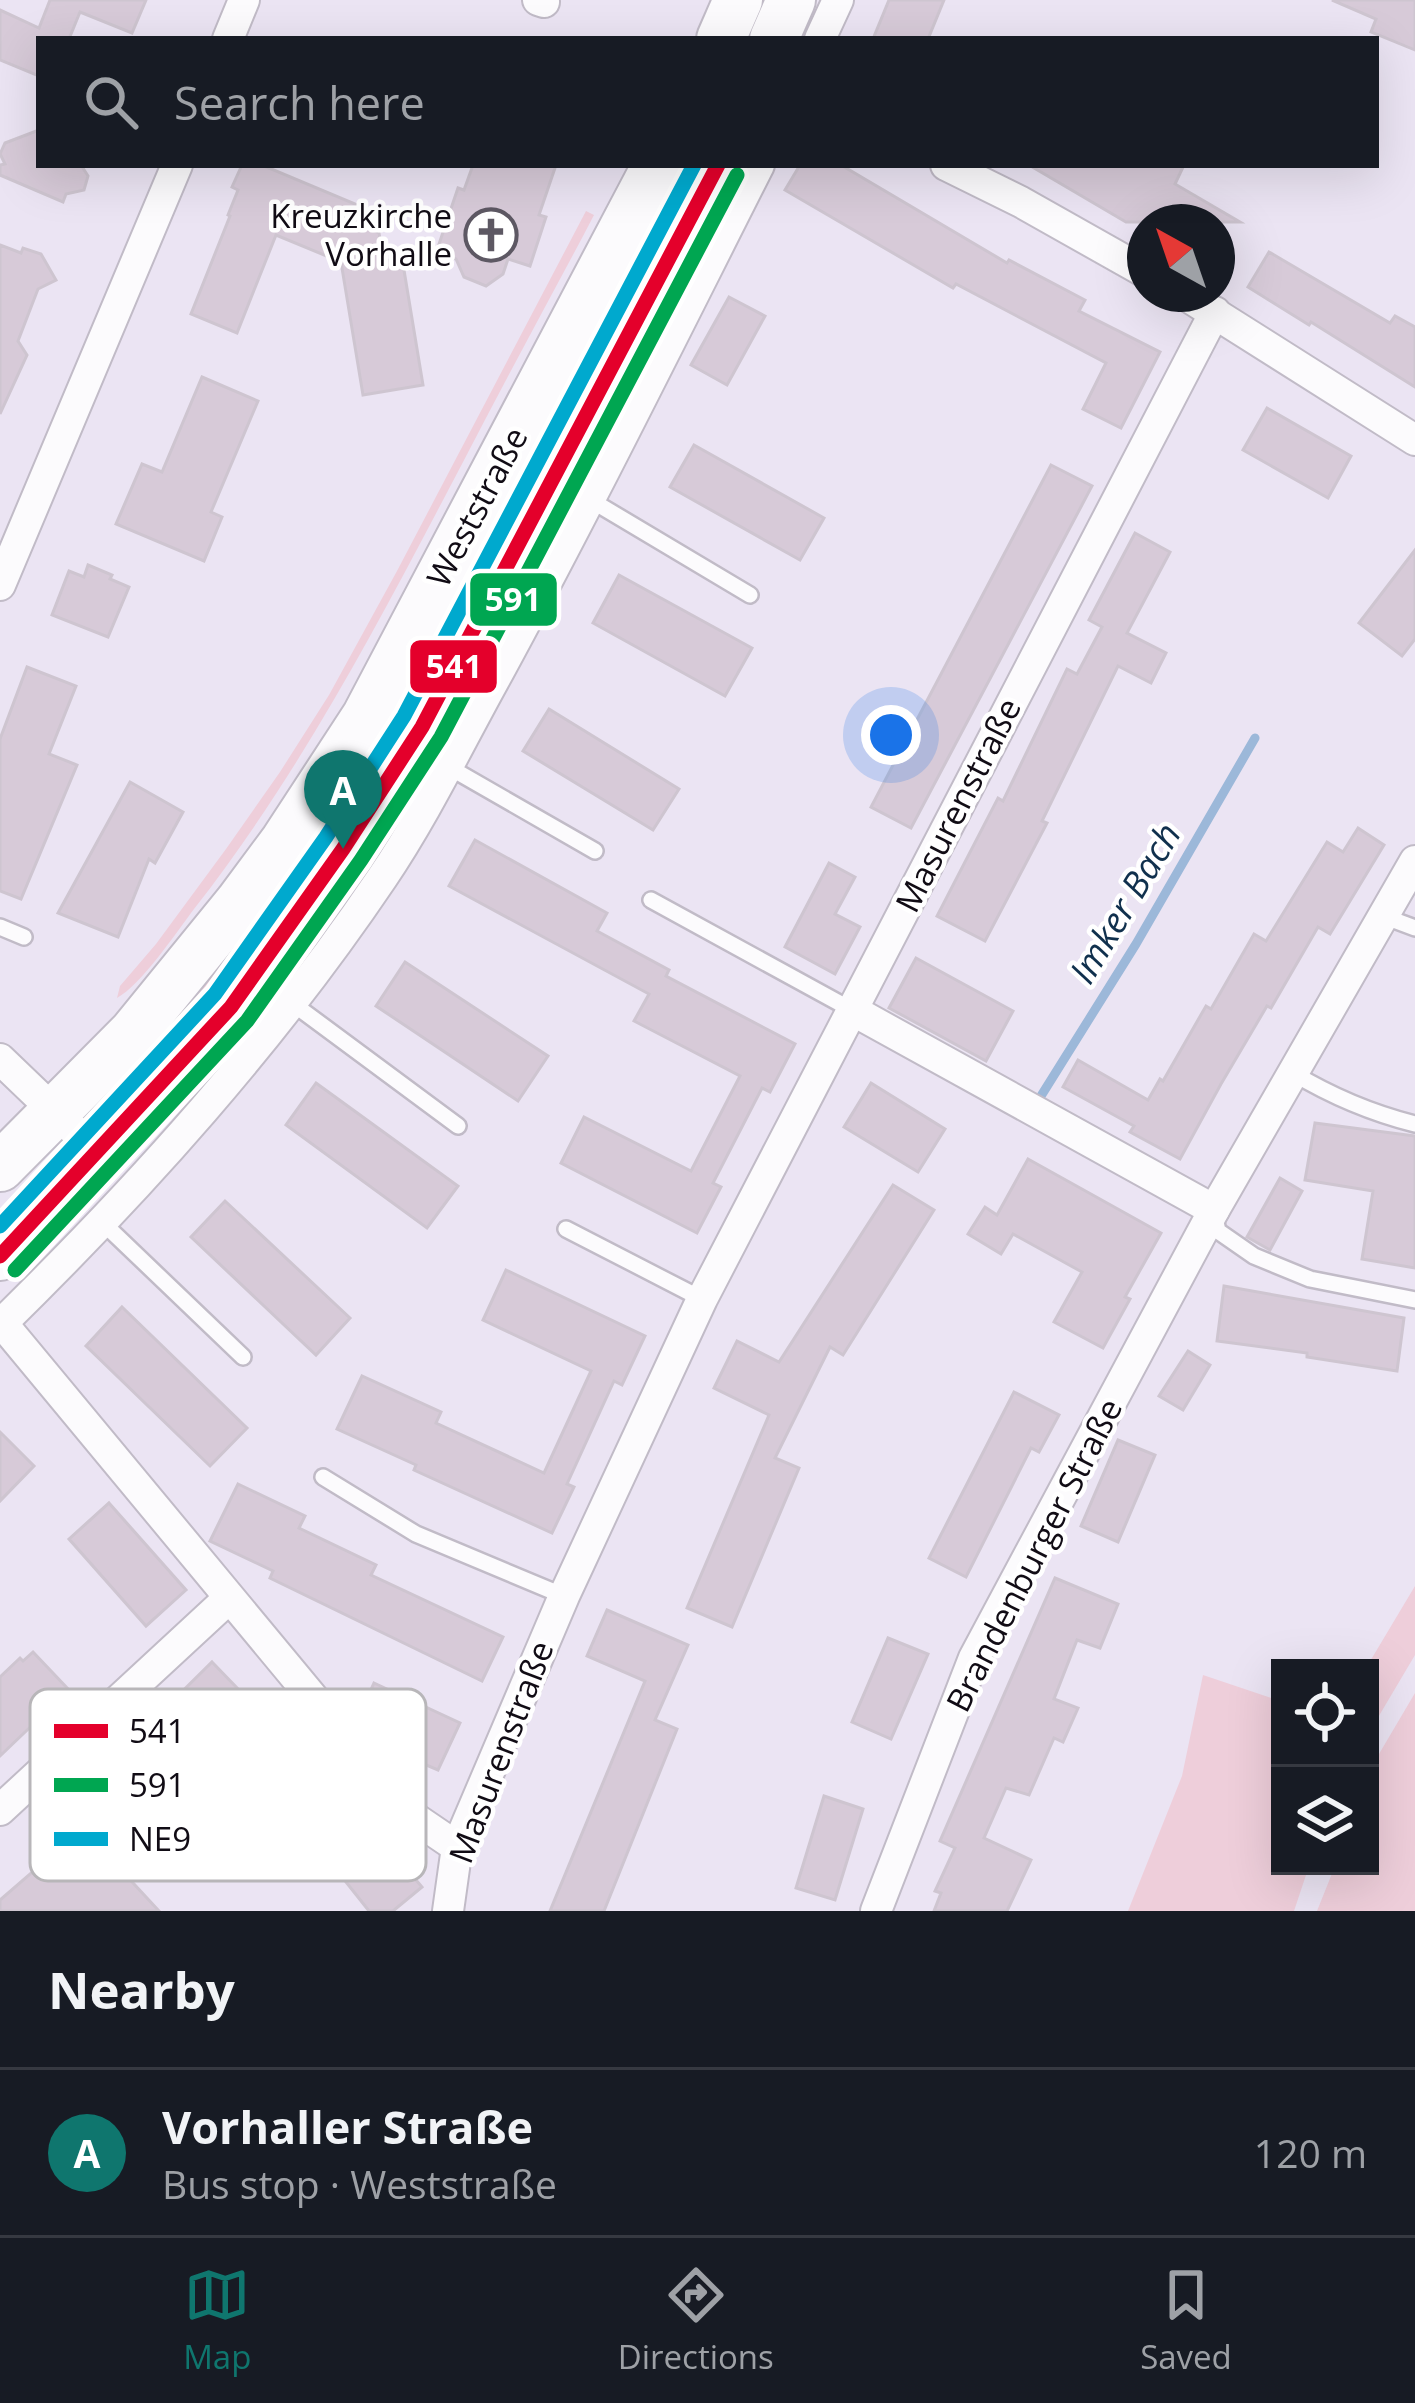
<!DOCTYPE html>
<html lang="en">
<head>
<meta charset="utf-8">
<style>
  body { margin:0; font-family:"Open Sans",sans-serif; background:#242831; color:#f1f3f6 }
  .controls { position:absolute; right:36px; bottom:36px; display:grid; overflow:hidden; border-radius:0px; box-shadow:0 12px 48px #0002 }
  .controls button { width:108px; height:108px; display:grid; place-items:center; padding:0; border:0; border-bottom:3px solid #363941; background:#171b24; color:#f1f3f6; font:60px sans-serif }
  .compass { position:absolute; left:1127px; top:204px; width:108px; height:108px; border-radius:50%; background:#171b24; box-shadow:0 12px 48px #0002; rotate:320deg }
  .you { position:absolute; left:891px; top:735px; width:42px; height:42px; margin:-30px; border:9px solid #fff; border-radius:50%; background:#1a73e8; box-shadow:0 0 0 18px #1a73e833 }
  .badge { display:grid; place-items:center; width:78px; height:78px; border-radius:50%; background:#0f766e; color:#fff; font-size:39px; font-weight:700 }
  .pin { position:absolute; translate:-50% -99px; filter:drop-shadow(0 3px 6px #0008) }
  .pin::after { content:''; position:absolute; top:63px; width:42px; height:36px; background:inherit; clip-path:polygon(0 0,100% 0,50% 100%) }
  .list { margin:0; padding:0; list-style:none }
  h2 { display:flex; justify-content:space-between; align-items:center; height:156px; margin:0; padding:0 48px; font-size:51px }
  h2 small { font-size:39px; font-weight:400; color:#9ea1a6 }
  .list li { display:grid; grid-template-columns:78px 1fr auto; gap:36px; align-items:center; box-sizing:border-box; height:168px; padding:0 48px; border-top:3px solid #363941 }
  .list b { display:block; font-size:45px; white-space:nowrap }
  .list p { margin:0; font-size:39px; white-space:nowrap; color:#9ea1a6 }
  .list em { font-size:39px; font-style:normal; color:#9ea1a6 }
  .icon { flex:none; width:66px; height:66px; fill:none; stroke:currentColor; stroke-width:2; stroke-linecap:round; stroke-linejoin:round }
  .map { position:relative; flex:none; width:1415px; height:1911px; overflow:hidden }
  .search { position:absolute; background:#171b24; box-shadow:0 12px 48px #0002; left:36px; right:36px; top:36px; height:132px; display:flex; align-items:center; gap:30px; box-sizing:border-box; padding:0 42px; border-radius:0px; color:#9ea1a6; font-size:45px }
  .sheet { height:324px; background:#171b24 }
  nav { display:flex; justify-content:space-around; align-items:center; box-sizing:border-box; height:168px; border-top:3px solid #363941; background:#171b24; font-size:33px; color:#9ea1a6 }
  nav a { display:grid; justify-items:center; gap:6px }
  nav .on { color:#0f766e }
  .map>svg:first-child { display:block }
  .green { fill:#eeceda }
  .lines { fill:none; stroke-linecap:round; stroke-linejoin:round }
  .stream { stroke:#9cb8d9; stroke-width:9 }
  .building { fill:#d7cad8; stroke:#cec5d0; stroke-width:3 }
  .lane-casing { stroke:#c1bbc7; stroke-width:20 }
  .street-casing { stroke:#c1bbc7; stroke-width:34 }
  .primary-casing { stroke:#c1bbc7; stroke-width:52 }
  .lane { stroke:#fcfbfd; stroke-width:15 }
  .street { stroke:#fcfbfd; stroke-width:30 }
  .primary { stroke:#fcfbfd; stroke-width:48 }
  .bus-1-casing { stroke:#fff; stroke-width:24 }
  .bus-2-casing { stroke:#fff; stroke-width:24 }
  .bus-3-casing { stroke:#fff; stroke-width:24 }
  .bus-1 { stroke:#e4002b; stroke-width:15 }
  .bus-2 { stroke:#00a651; stroke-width:15 }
  .bus-3 { stroke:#00a9ce; stroke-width:15 }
  .labels { text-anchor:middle; stroke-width:9; stroke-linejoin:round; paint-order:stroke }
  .poi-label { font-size:33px; fill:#110c15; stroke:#fff; text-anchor:end }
  .street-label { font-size:33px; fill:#110c15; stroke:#fff }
  .water-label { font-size:36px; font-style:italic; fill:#10304d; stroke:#fff }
  .key { fill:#fff; stroke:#b8b6b9; stroke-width:3 }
  .key-label { font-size:33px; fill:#110c15 }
  .line-badge { stroke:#fff; stroke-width:4.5 }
  .badge-label { font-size:33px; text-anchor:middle; font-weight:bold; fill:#fff }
</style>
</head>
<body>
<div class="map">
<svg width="1415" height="1911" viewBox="0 0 1415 1911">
  <rect width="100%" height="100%" fill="#ebe4f3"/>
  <!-- green -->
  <g class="green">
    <polygon points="680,165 696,165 444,647 306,872 169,1048 159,1038"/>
    <polygon points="742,165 750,165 458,720 418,788 413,789 410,787"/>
    <path d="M586,211L594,215L582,238C542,313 501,388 462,464C381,618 302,771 194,909C176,933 141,985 117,998L120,986L156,944L226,849L280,772L329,695L397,571Z"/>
    <polygon points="1415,1586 1415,1655 1370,1731 1370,1668 1366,1668"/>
    <polygon points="1203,1675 1280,1701 1280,1866 1309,1866 1294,1911 1128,1911 1182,1776"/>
    <polygon points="1415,1693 1415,1911 1317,1911 1335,1866 1370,1866 1370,1777 1379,1754"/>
  </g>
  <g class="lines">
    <!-- stream -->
    <polyline class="stream" points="1041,1096 1136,944 1255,738"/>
  </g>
  <!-- building -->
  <g class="building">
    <polygon points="50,0 146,0 132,33 80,12 69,39 39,39 39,76 0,60 0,10 39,28"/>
    <polygon points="889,0 944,0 928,39 873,39"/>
    <polygon points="1332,0 1415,0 1415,50 1371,32 1376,19"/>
    <polygon points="39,130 39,165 81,165 88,176 84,190 66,194 63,202 0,175 0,165 5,164 0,154 5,143"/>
    <polygon points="242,165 262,165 360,206 354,222 379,233 384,261 402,258 423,385 363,395 341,262 276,235 237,333 191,314 230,216 228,215 238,190 232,187"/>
    <polygon points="473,165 556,165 539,215 546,217 530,266 508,259 503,274 486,286 464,277 456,259 436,253 458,188 464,190"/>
    <polygon points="800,165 841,165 1007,263 1009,260 1085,300 1079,311 1160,352 1121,428 1083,409 1106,363 956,284 953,288 785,190"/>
    <polygon points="1029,165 1184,165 1175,184 1240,222 1126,222"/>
    <polygon points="0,245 21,253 23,248 41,254 56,280 38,289 18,341 27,355 0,414"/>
    <polygon points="1269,252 1390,323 1395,316 1415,327 1415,387 1311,322 1309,325 1248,287"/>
    <polygon points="729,297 765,316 727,385 691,365"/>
    <polygon points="202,377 258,401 211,512 222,517 204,561 116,524 142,464 162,472"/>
    <polygon points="1267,408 1351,456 1328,498 1243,450"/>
    <polygon points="694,445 824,518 800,560 670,487"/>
    <polygon points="1051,465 1092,486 911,828 871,807"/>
    <polygon points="1135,533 1170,552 1127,633 1166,653 1151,683 1118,666 1042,821 1047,823 985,941 937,916 998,798 1003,801 1067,669 1077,674 1102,627 1089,620"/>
    <polygon points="1415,550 1415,639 1402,656 1359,623"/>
    <polygon points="88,565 112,575 110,579 129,587 108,637 52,615 69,571 84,577"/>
    <polygon points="619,575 752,648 725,696 593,623"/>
    <polygon points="27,667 76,686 49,754 77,765 21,899 0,891 0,739"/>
    <polygon points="549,709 679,789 653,830 523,751"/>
    <polygon points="130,782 183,812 155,863 149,859 118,937 58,913"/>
    <polygon points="1358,828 1384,845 1330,934 1318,927 1271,1008 1267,1006 1221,1084 1180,1159 1130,1132 1134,1126 1063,1087 1078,1060 1148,1100 1160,1079 1163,1081 1206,1006 1211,1009 1254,934 1266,941 1327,842 1343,852"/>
    <polygon points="475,840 607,913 597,931 669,970 666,976 795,1044 770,1092 762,1088 713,1183 721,1187 697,1233 561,1163 584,1117 691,1171 740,1076 634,1021 649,994 449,886"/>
    <polygon points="829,863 855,877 835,914 860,927 835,974 785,947"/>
    <polygon points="916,958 1013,1011 986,1061 889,1008"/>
    <polygon points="405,962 548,1056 518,1101 376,1006"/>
    <polygon points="316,1083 458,1186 427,1228 286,1125"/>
    <polygon points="871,1083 945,1129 918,1172 844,1127"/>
    <polygon points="1315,1123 1415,1136 1415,1268 1362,1259 1373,1191 1305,1180"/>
    <polygon points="1028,1159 1161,1233 1125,1297 1130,1299 1103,1348 1054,1322 1082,1272 1013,1234 1001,1254 968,1234 985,1207 997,1215"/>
    <polygon points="1280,1178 1302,1191 1270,1250 1247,1237"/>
    <polygon points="893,1185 934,1210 843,1355 830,1347 775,1458 799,1468 732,1627 687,1608 769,1415 714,1388 737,1341 779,1362"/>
    <polygon points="225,1201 350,1318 316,1355 191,1237"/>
    <polygon points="506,1270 645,1336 622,1385 614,1381 567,1484 574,1487 552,1533 414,1470 416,1465 337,1429 362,1376 441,1412 436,1423 544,1473 591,1371 483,1320"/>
    <polygon points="1224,1286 1404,1318 1397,1371 1307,1357 1307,1353 1217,1341"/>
    <polygon points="122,1307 247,1428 210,1466 86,1346"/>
    <polygon points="1188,1351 1210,1365 1183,1410 1159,1396"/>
    <polygon points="1014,1392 1059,1415 1039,1452 1031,1448 966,1577 929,1558"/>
    <polygon points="0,1432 34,1466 0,1501"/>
    <polygon points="1118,1440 1155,1455 1118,1542 1081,1526"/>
    <polygon points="238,1484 305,1516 299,1528 376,1565 371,1575 503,1637 482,1681 270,1578 273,1571 210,1541"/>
    <polygon points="109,1503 186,1590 146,1626 69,1539"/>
    <polygon points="1055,1578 1118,1604 1100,1648 1077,1640 1054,1699 1078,1708 1063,1742 1054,1738 1029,1795 1006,1788 984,1838 1031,1860 1007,1911 934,1911 941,1893 935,1891 955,1848 940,1841"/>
    <polygon points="607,1610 688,1645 655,1720 677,1729 604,1911 550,1911 645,1681 587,1656"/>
    <polygon points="888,1638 928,1654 891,1739 852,1722"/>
    <polygon points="33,1652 69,1690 0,1756 0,1677 20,1658 23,1661"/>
    <polygon points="212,1662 240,1691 148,1782 167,1803 109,1857 159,1911 0,1911 0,1900 36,1869 33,1866 64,1838 46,1819 121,1752"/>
    <polygon points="374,1683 460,1723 438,1770 412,1759 423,1735 363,1707"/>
    <polygon points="327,1786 378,1846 383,1841 422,1887 393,1911 369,1911 288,1809 310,1791 315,1796"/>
    <polygon points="824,1796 863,1809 835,1900 796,1888"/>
  </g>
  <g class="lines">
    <!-- lane casing -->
    <g class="lane-casing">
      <g id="lane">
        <polyline points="589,499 750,595"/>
        <polyline points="447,766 595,851"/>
        <polyline points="651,900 852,1010"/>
        <polyline points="1383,916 1415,928"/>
        <polyline points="0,927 24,937"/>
        <polyline points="292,1003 458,1126"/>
        <path d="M1293,1073C1333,1097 1371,1113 1415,1124"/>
        <polyline points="1215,1218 1218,1231 1254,1256 1310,1279 1415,1300"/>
        <polyline points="102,1222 243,1357"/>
        <polyline points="566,1229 702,1299"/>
        <polyline points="323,1477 416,1534 564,1596"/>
      </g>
    </g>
    <!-- street casing -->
    <g class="street-casing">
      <g id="street">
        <polyline points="538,0 544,2"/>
        <polyline points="228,39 244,0"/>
        <polyline points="820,39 838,0"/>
        <polyline points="946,165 1021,202 1145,272"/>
        <polyline points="1184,294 1415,440"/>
        <polyline points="0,585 177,165"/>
        <polyline points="852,1010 1214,1210"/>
        <polyline points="0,1059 98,1153"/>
        <polyline points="2,1323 410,1815 457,1847"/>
        <path d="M0,1325C141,1187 272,1041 382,878C426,813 460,741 498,673C589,505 673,335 759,165"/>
        <polyline points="0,1810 228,1599"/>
        <polyline points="448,1911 457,1847 564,1596 702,1299 1215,312"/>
        <polyline points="876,1911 974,1658 1214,1210 1415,861"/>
      </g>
    </g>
    <!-- primary casing -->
    <g class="primary-casing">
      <g id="primary">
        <polyline points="721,39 738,0"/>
        <polyline points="774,39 791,0"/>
        <polyline points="0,1167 134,1032 239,903 285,841 366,717 657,165"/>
        <polyline points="0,1256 98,1153 231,1007 343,849 422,727 718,165"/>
      </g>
    </g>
    <!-- lane -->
    <use href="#lane" class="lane"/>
    <!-- street -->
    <use href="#street" class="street"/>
    <!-- primary -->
    <use href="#primary" class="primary"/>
    <!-- bus-1 casing -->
    <g class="bus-1-casing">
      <polyline id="bus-1" points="0,1256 231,1007 343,849 422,727 718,165"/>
    </g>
    <!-- bus-2 casing -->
    <g class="bus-2-casing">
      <polyline id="bus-2" points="15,1270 247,1021 361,860 441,737 737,175"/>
    </g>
    <!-- bus-3 casing -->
    <g class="bus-3-casing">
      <polyline id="bus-3" points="0,1226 215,994 326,837 404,716 694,165"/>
    </g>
    <!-- bus-1 -->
    <use href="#bus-1" class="bus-1"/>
    <!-- bus-2 -->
    <use href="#bus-2" class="bus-2"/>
    <!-- bus-3 -->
    <use href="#bus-3" class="bus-3"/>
  </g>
  <!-- icons -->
  <defs>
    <g id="church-ring" transform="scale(2.7)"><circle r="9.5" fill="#fff" stroke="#5d5863" stroke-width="1.5"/><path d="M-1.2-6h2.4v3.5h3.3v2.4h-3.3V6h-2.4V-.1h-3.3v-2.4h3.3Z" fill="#5d5863"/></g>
  </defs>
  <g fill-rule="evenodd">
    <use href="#church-ring" x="491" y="235"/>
  </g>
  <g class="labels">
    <!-- poi labels -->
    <g class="poi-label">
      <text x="452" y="228">Kreuzkirche<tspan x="452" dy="38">Vorhalle</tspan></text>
    </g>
    <!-- street labels -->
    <g class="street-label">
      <text transform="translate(477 507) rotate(-62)" y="12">Weststraße</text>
      <text transform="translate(958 805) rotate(-63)" y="12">Masurenstraße</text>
      <text transform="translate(1034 1555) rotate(-63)" y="12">Brandenburger Straße</text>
      <text transform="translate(501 1752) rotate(-69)" y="12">Masurenstraße</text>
    </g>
    <!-- water labels -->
    <g class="water-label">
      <text transform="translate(1125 903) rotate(-59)" y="13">Imker Bach</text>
    </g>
  </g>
  <!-- legend -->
  <rect x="30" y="1689" width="396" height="192" rx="18" class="key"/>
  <rect x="54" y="1724" width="54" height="14" fill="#e4002b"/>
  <rect x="54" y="1778" width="54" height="14" fill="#00a651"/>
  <rect x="54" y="1832" width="54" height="14" fill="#00a9ce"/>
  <g class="key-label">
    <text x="129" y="1743">541</text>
    <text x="129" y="1797">591</text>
    <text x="129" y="1851">NE9</text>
  </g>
  <g class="line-badge">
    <rect x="468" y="571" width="91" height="57" rx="12" fill="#00a651"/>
    <rect x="408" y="638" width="91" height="57" rx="12" fill="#e4002b"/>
  </g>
  <g class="badge-label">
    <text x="513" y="611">591</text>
    <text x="454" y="678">541</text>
  </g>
</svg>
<div class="controls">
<button><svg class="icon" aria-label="locate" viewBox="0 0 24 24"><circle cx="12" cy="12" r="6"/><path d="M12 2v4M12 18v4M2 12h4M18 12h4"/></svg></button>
<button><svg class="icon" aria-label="layers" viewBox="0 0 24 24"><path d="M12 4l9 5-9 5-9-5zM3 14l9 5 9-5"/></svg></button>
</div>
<svg class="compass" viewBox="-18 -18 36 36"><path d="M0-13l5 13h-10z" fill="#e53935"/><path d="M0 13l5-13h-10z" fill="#9ea1a6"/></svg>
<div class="you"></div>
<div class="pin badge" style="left:343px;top:849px">A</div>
<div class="search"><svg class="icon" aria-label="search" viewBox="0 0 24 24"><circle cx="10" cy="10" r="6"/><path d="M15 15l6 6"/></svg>Search here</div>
</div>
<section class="sheet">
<h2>Nearby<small></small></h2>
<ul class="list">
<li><span class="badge">A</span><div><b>Vorhaller Straße</b><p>Bus stop · Weststraße</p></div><em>120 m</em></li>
</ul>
</section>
<nav>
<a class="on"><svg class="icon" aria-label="map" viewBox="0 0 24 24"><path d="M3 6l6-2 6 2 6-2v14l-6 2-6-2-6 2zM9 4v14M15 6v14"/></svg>Map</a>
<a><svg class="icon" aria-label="directions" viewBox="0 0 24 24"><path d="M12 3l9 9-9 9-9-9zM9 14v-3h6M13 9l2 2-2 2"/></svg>Directions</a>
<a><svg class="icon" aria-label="saved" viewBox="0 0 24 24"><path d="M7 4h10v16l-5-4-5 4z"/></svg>Saved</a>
</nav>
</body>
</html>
